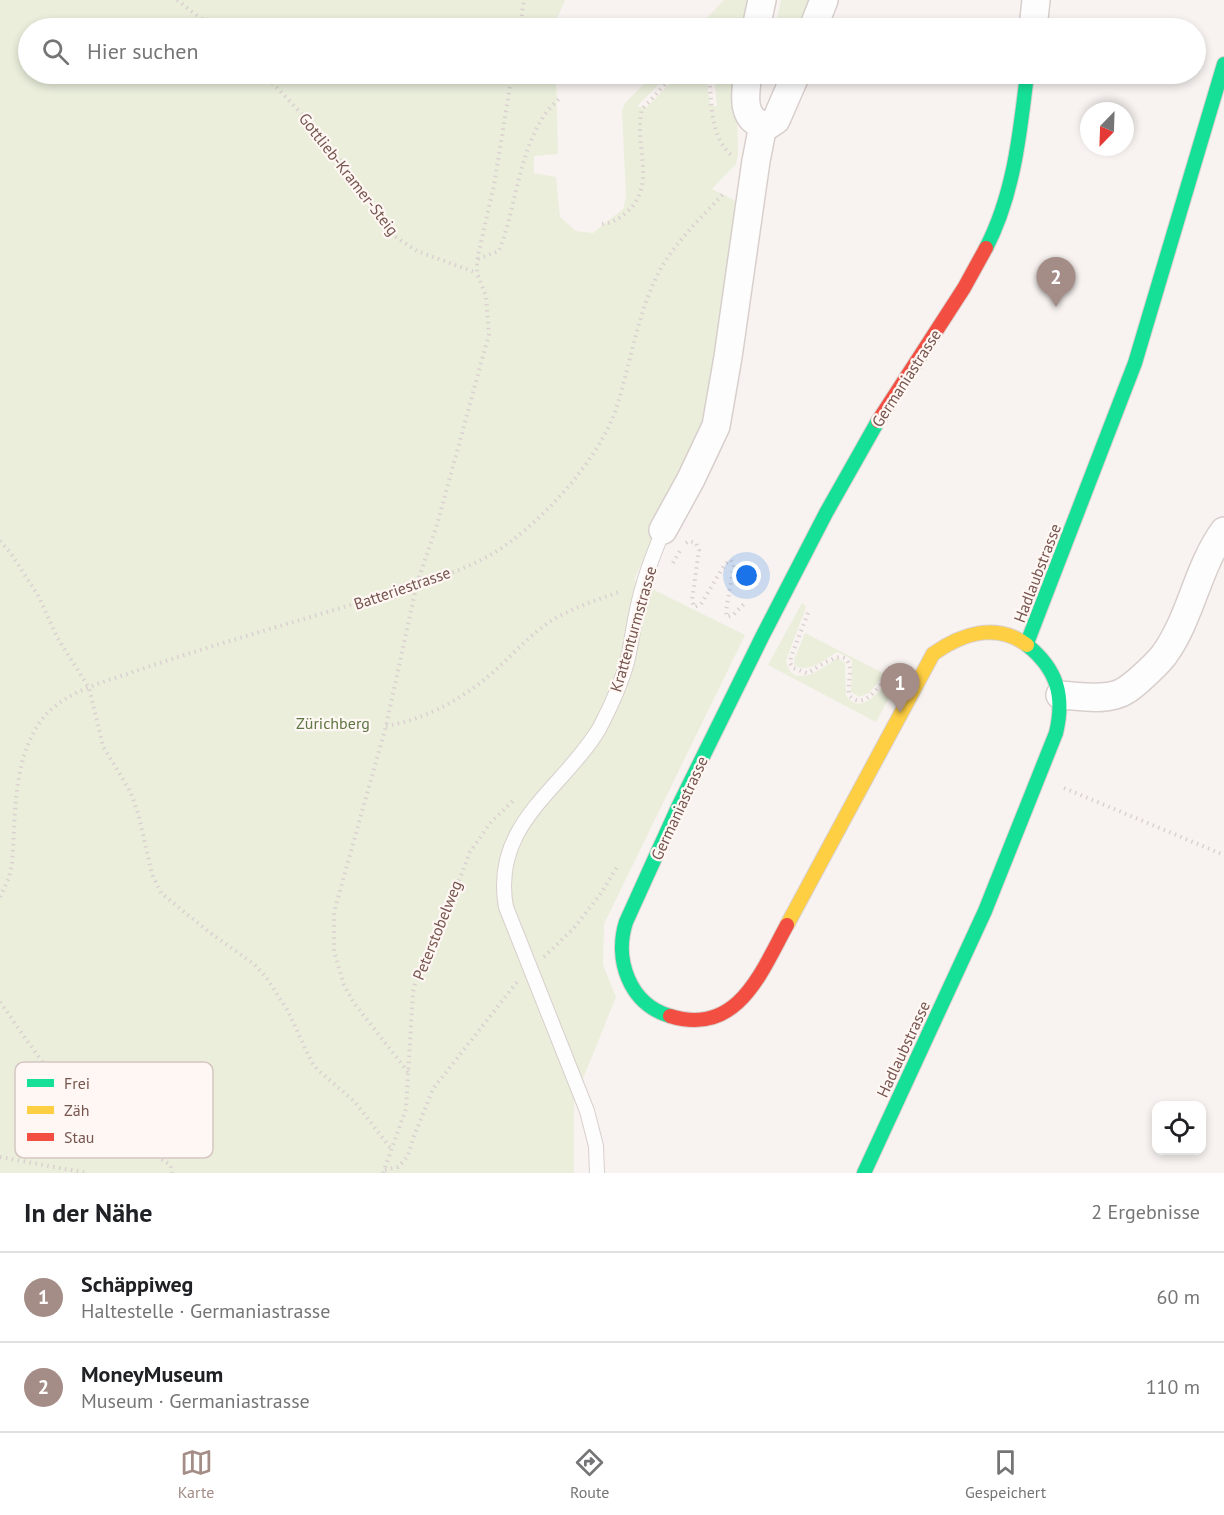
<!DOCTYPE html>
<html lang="de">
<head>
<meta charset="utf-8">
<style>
  body { margin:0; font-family:"PT Sans",sans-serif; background:#f6f6f6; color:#202124 }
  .controls { position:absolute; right:18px; bottom:18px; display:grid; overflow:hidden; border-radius:12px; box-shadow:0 3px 9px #0003 }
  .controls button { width:54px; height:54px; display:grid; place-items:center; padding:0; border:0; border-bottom:2px solid #e0e0e0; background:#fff; color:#202124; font:30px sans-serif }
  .compass { position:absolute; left:1080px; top:102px; width:54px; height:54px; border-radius:50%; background:#fff; box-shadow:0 3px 9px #0003; rotate:203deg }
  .you { position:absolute; left:747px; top:576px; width:21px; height:21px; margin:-15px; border:4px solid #fff; border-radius:50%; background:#1a73e8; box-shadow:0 0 0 9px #1a73e833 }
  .badge { display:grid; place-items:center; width:39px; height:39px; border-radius:50%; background:#a48c87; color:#fff; font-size:20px; font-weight:700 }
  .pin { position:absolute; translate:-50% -50px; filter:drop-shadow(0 2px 3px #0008) }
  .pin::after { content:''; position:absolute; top:32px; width:21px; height:18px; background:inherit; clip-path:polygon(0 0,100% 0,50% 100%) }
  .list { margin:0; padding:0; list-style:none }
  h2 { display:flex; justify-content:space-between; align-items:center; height:78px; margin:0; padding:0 24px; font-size:26px }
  h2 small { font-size:20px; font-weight:400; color:#757577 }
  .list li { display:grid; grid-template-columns:39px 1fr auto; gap:18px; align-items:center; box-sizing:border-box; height:90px; padding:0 24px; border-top:2px solid #e0e0e0 }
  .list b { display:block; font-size:22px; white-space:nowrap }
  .list p { margin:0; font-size:20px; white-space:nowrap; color:#757577 }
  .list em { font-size:20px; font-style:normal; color:#757577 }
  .icon { flex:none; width:33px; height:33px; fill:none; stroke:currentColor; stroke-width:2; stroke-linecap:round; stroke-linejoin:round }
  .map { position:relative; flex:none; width:1224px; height:1173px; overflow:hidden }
  .search { position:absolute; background:#fff; box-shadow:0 3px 9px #0003; left:18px; right:18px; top:18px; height:66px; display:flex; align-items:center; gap:15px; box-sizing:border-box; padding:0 21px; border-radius:33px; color:#757577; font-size:22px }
  .sheet { height:258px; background:#fff }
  nav { display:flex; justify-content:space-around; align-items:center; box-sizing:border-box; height:84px; border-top:2px solid #e0e0e0; background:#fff; font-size:16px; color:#757577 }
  nav a { display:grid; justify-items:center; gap:3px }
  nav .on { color:#a48c87 }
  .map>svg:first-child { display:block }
  .green { fill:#eaeedb }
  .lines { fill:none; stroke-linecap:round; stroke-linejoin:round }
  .lane-casing { stroke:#d8cfcc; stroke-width:16 }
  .street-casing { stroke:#d8cfcc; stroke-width:30 }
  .fast-casing { stroke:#d9d0cd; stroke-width:16 }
  .slow-casing { stroke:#d9d0cd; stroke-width:16 }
  .jam-casing { stroke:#d9d0cd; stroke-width:16 }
  .path { stroke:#dbd1d0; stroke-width:4; stroke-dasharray:1.5 4.5; stroke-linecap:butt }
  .lane { stroke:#fefdfd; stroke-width:14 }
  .street { stroke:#fefdfd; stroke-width:27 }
  .fast { stroke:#16e098; stroke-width:14 }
  .slow { stroke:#ffcf43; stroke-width:14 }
  .jam { stroke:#f24e42; stroke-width:14 }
  .labels { text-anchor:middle; stroke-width:4.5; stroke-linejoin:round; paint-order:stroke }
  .street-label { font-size:16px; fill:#77554f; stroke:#fef7f3 }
  .park-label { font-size:16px; fill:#5e7644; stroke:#fef7f3 }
  .key { fill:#fef7f3; stroke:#d6c6c2; stroke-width:1.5 }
  .key-label { font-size:16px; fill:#77554f }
</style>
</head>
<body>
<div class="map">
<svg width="1224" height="1173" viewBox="0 0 1224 1173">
  <rect width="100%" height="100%" fill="#f8f3f0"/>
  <!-- green -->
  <g class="green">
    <polygon points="0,0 565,0 553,28 28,28 28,74 556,74 558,154 534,156 534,173 556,177 560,217 576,231 593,233 623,209 626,197 622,110 626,102 654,74 669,74 637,106 646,108 679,74 706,74 710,105 717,106 714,74 736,74 738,154 736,164 712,189 738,202 718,339 700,431 691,456 634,580 745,635 604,924 603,965 616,997 574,1101 574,1173 0,1173"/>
    <polygon points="724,0 751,0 745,28 698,28"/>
    <polygon points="781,0 810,0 799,28 775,28"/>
    <path d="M802,603L806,606L805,610L786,660C791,692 823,668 837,658L845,663L846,695C864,723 890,675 903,664L906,666L876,722L768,665Z"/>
    <path d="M805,633L885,674L869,693L859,697L851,692L852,661L848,657L837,652C824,660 809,674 794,665V660Z"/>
  </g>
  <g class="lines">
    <!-- lane casing -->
    <g class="lane-casing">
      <path id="lane" d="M597,1173L596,1146L587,1111L506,907C491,824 562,790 599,729C610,708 621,684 627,662C633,637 635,611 643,586C648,567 656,549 663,530"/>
    </g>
    <!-- street casing -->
    <g class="street-casing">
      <g id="street">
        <polyline points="756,28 762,0"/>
        <polyline points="813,28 824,0"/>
        <polyline points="1033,28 1036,0"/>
        <path d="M748,74C745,94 740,121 767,126L776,120L796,74"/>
        <polyline points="663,530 691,479 716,426 728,357 756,161 763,125"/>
        <path d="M1060,695C1078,696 1098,700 1115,695C1124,693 1131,687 1138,681C1147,673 1157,664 1164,655C1191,618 1197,568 1224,531"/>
      </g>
    </g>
    <!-- fast casing -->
    <g class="fast-casing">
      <g id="fast">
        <path d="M986,248C1014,194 1020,133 1027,74"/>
        <polyline points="1027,643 1135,363 1224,64"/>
        <path d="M670,1016C629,1004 614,959 626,922L679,805L762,637L826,513L878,421"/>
        <path d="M864,1173L985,911L1056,733C1065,696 1057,669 1027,645"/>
      </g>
    </g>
    <!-- slow casing -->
    <g class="slow-casing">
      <path id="slow" d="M787,925L933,654C961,634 996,622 1027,645"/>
    </g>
    <!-- jam casing -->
    <g class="jam-casing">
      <g id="jam">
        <polyline points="878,421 964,288 986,248"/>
        <path d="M670,1016C738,1037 761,972 787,925"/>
      </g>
    </g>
    <!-- path -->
    <g class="path">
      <polyline points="177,0 213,28"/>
      <polyline points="1057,21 1082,28"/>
      <polyline points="520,28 524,0"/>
      <polyline points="264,74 314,127 343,164 391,234 417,251 477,273"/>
      <path d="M709,74C712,101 709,135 731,155"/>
      <path d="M602,224C612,223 619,219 627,212C658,184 633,144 642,109L675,74"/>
      <path d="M478,259L499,251C516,208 517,160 542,119C546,111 554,104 560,98"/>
      <polyline points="0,541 10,552 39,597 57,637 89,688 103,746 131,793 138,813 152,874 161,893 209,932 254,964 266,977 288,1011 311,1061 317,1069 355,1102 392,1150"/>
      <polyline points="686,543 689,541 696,543 699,550 692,600 694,607 701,604 725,564 731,560 734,565 726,611 727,617 733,615 746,602"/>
      <polyline points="673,563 681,549"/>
      <path d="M808,613L791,657L790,663L793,668L807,673C819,668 848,642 850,670C850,678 848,686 849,695C863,710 876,690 885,679"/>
      <path d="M386,726C428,719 468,696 499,667C517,650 533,632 554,619C575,607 599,599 622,591"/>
      <polyline points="1064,788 1224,855"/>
      <path d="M0,897L9,878L12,863C16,815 12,763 40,722C62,691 105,682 139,670C220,642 304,620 386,594C421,582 460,573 492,554C538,527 599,460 616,409C631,363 637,313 660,270C676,241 703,216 725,192"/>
      <polyline points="544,957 574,928 602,892 618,865"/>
      <path d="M0,1002C18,1027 35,1054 55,1077C84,1111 131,1141 169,1164L171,1166L172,1173"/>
      <polyline points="408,1072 354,1003 344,985 334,951 334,912 386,726 417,583 437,525 489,334 486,296 477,273 477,260 494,185 512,74"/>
      <polyline points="0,1157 87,1173"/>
      <polyline points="385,1170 398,1167 408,1156 414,1136 433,1089 517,982"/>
      <polyline points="383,1173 406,1109 413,992 418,970 442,924 470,852 491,822 515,799"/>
    </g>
    <!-- lane -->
    <use href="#lane" class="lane"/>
    <!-- street -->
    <use href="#street" class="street"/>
    <!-- fast -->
    <use href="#fast" class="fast"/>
    <!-- slow -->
    <use href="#slow" class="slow"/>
    <!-- jam -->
    <use href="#jam" class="jam"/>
  </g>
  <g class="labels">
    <!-- street labels -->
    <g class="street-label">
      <text transform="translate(349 174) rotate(52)" y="6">Gottlieb-Kramer-Steig</text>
      <text transform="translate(906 378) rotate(-57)" y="6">Germaniastrasse</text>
      <text transform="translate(1037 573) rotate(-69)" y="6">Hadlaubstrasse</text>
      <text transform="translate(402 588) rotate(-19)" y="6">Batteriestrasse</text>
      <text transform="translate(633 629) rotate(-74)" y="6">Krattenturmstrasse</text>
      <text transform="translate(679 808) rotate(-65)" y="6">Germaniastrasse</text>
      <text transform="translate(437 930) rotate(-68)" y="6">Peterstobelweg</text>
      <text transform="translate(903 1049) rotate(-65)" y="6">Hadlaubstrasse</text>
    </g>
    <!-- park labels -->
    <g class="park-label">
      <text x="333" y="729">Zürichberg</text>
    </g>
  </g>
  <!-- legend -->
  <rect x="15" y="1062" width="198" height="96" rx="9" class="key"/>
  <rect x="27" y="1079" width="27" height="8" fill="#16e098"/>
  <rect x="27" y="1106" width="27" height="8" fill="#ffcf43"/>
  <rect x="27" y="1133" width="27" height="8" fill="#f24e42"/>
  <g class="key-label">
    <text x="64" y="1089">Frei</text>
    <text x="64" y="1116">Zäh</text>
    <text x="64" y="1143">Stau</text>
  </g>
</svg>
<div class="controls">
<button><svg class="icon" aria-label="locate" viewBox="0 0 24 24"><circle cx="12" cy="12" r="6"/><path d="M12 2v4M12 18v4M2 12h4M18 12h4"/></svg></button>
</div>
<svg class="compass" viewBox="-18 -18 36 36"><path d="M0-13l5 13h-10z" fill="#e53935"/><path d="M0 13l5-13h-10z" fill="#757577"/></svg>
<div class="you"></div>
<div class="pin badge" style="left:900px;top:713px">1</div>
<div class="pin badge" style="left:1056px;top:307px">2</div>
<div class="search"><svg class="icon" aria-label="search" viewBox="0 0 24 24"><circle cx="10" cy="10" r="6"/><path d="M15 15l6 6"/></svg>Hier suchen</div>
</div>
<section class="sheet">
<h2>In der Nähe<small>2 Ergebnisse</small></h2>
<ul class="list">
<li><span class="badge">1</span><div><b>Schäppiweg</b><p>Haltestelle · Germaniastrasse</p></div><em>60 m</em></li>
<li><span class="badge">2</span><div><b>MoneyMuseum</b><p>Museum · Germaniastrasse</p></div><em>110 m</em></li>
</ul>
</section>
<nav>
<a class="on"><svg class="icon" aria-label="map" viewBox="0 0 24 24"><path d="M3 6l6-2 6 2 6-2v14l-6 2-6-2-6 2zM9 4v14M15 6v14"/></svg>Karte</a>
<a><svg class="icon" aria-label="directions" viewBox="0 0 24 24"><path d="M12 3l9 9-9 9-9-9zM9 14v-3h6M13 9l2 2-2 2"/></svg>Route</a>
<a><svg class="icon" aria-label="saved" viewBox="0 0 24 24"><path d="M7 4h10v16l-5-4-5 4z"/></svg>Gespeichert</a>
</nav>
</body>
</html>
